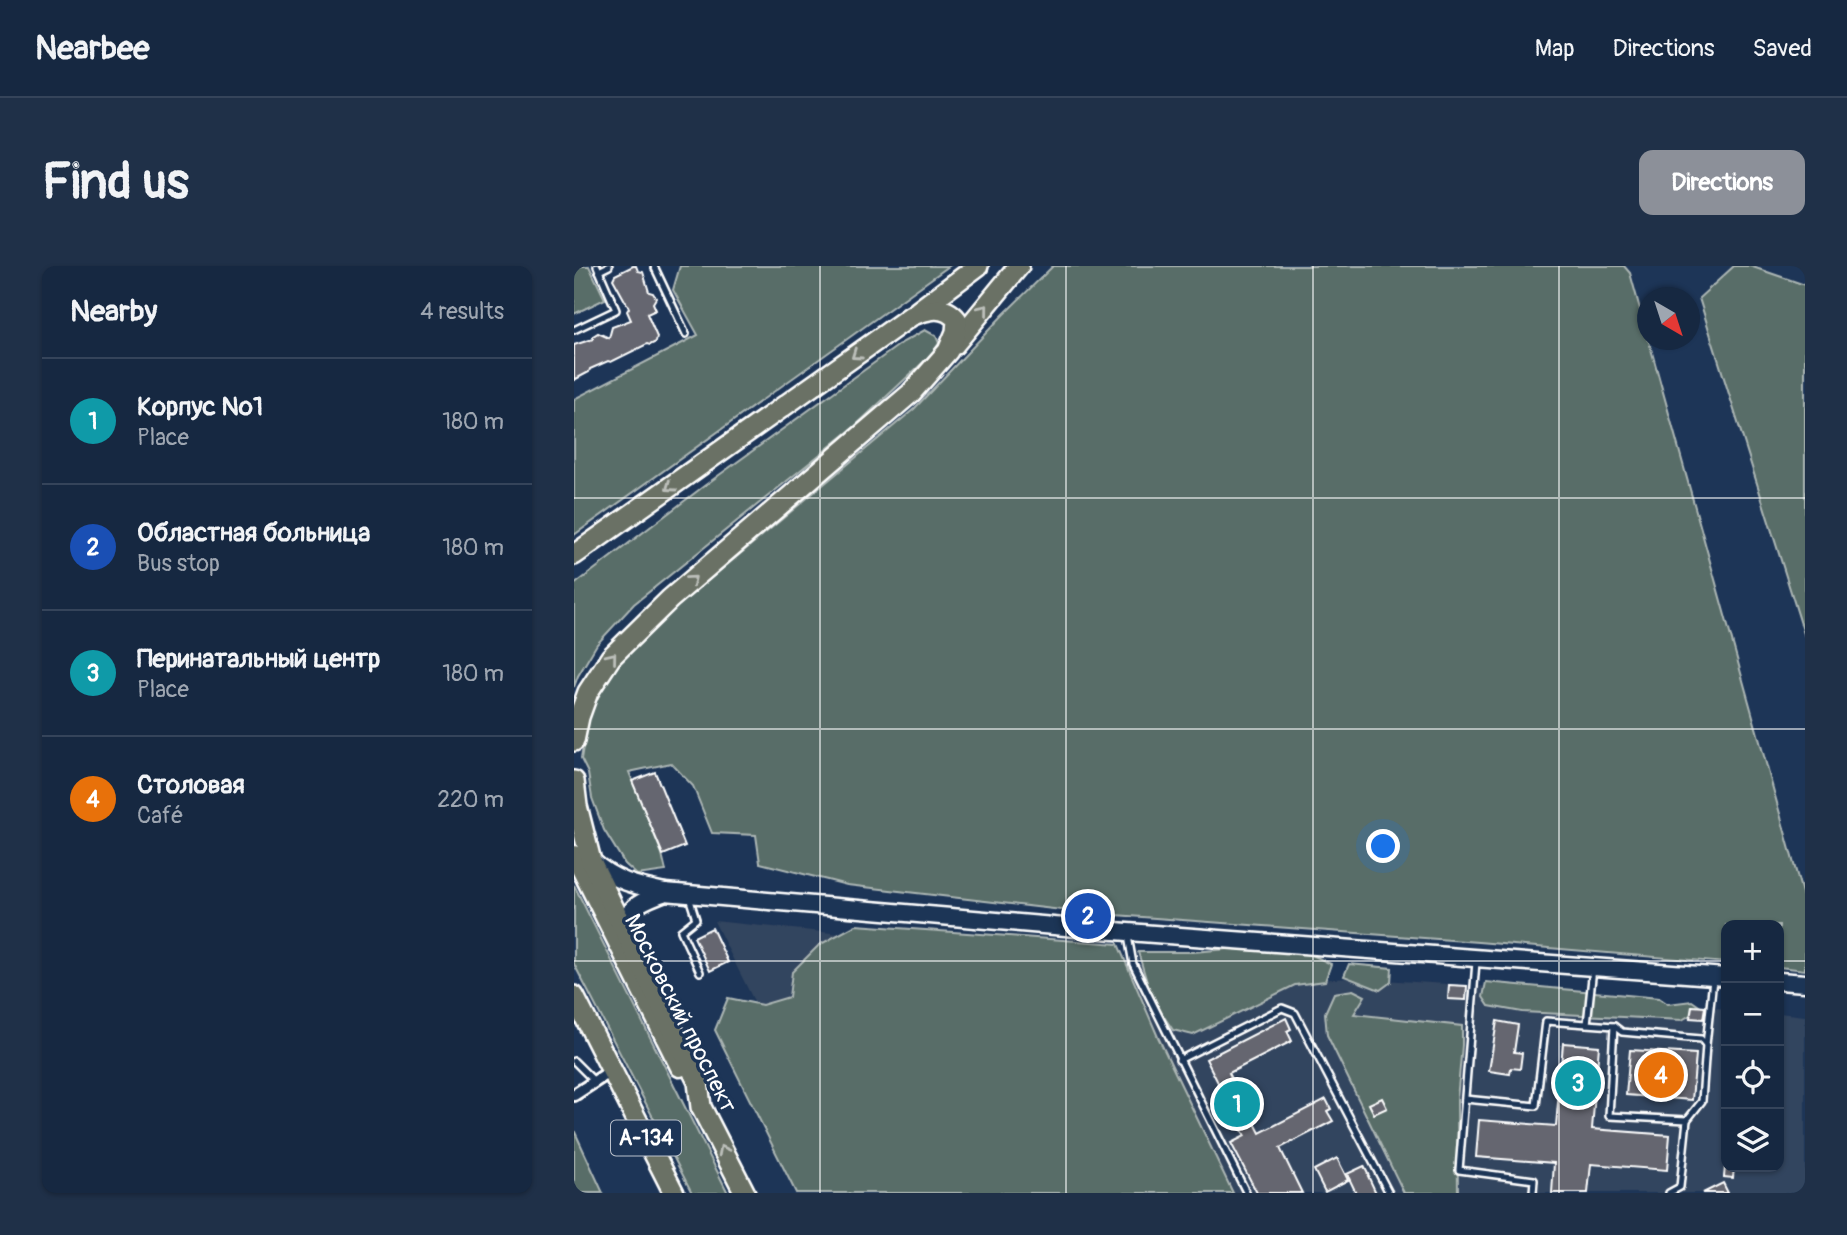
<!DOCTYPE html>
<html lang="en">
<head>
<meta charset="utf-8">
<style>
  body { margin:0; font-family:Pangolin,sans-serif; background:#1f3048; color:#f1f3f6 }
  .controls { position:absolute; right:21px; bottom:21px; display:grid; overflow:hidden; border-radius:14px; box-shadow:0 2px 5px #0004 }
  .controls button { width:63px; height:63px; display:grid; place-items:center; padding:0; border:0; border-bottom:2px solid #35445a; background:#162841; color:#f1f3f6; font:35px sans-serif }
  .compass { position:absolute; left:1063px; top:21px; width:63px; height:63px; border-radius:50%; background:#162841; box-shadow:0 2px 5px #0004; rotate:141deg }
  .you { position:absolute; left:810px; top:581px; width:24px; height:24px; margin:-18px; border:5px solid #fff; border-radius:50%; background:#1a73e8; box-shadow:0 0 0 10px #1a73e833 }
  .badge { display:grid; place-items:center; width:46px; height:46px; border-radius:50%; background:#8c9099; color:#fff; font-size:23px; font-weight:700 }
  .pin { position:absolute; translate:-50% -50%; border:4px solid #fff; box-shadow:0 2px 7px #0006 }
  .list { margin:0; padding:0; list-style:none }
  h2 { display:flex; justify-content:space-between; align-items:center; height:91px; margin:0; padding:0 28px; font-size:30px }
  h2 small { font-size:23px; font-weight:400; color:#9ea6b1 }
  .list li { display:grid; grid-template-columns:46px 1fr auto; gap:21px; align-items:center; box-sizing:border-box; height:126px; padding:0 28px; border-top:2px solid #35445a }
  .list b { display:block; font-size:26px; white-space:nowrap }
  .list p { margin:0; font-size:23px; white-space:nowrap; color:#9ea6b1 }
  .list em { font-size:23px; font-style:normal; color:#9ea6b1 }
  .icon { flex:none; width:38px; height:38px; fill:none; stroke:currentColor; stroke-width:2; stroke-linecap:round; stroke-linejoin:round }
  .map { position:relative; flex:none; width:1231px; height:927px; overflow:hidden; border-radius:14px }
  header { display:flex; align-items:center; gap:42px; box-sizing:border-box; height:98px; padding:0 35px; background:#162841; border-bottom:2px solid #35445a }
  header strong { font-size:33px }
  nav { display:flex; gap:38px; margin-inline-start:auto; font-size:24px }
  .intro { display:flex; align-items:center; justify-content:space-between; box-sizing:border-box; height:168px; padding:0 42px }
  h1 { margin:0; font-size:49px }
  .button { padding:18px 32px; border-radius:14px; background:#8c9099; color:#fff; font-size:24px; font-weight:700 }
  main { display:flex; gap:42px; padding:0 42px }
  aside { flex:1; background:#162841; border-radius:14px; box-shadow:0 2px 5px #0004 }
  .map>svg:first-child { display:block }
  .built { fill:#33445e }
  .green { fill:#596d68; stroke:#acb6b4; stroke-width:2 }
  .building { fill:#65666f; stroke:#fff; stroke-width:2 }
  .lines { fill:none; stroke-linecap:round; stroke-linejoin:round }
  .lane-casing { stroke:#fff; stroke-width:10 }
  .street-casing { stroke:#fff; stroke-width:16 }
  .secondary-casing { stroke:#fff; stroke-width:21 }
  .primary-casing { stroke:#fff; stroke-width:23 }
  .highway-casing { stroke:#fff; stroke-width:24 }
  .lane { stroke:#1d3557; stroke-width:5 }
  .street { stroke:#1d3557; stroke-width:10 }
  .secondary { stroke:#1d3557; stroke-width:16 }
  .primary { stroke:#6a7165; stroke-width:18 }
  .highway { stroke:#6a7165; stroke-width:19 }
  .oneway { stroke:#bcbfba }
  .grid { fill:none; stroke:#fff; stroke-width:2; stroke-opacity:0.55 }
  .labels { text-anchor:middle; stroke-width:7; stroke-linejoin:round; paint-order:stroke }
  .shield { fill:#1d3557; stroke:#bbc2cd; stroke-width:2 }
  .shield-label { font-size:21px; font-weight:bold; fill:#fff }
  .street-label { font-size:23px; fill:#fff; stroke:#1d3557 }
</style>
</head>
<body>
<header>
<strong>Nearbee</strong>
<nav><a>Map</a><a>Directions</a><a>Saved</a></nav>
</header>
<div class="intro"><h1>Find us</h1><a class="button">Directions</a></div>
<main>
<aside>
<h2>Nearby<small>4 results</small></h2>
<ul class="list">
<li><span class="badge" style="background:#0f9aa8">1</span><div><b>Корпус №1</b><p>Place</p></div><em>180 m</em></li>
<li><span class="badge" style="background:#1a4fb4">2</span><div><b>Областная больница</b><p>Bus stop</p></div><em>180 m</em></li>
<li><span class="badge" style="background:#0f9aa8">3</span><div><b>Перинатальный центр</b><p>Place</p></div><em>180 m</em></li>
<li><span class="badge" style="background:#e8710a">4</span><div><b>Столовая</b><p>Café</p></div><em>220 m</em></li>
</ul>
</aside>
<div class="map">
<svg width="1231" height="927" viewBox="0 0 1231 927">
  <rect width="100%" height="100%" fill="#1d3557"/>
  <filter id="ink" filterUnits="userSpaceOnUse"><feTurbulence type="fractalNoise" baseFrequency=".0143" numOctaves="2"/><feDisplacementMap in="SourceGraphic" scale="14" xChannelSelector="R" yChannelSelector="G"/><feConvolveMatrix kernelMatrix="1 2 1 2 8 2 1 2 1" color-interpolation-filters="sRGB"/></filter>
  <g filter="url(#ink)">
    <!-- built -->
    <polygon class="built" points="140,655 559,698 743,714 777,712 905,720 1152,743 1152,901 1205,901 1205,747 1231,750 1231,927 276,927"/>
    <!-- green -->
    <g class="green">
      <polygon points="0,0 15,0 31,33 0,48"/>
      <polygon points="106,0 375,0 0,269 0,133 124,69 99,24"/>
      <polygon points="479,0 1050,0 1056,7 1231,638 1231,704 1205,701 1205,659 1152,659 1152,697 904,676 514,647 273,619 186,597 182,569 138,567 119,520 97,497 55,506 88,588 92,605 63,609 51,598 30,564 18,532 14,507 7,493 11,468 19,440 41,402 94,348 340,143 429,49"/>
      <polygon points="1160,0 1176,0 1231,19 1231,371 1125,32"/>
      <polygon points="351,64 362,70 365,77 359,87 280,161 60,338 23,378 4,410 0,421 0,319 130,220 329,76"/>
      <polygon points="0,619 154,927 118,927 0,698"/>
      <polygon points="282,659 544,678 584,771 659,927 222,927 141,764 154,732 188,739 215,731 218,706 245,679"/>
      <polygon points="665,682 732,686 757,698 751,715 721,719 619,769 599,764 578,733 564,686 619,686"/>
      <polygon points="775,698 818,702 817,716 806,724 770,710"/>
      <polygon points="912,716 1085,732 1094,738 1118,735 1128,742 1108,754 948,746 915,740 909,731"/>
      <polygon points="779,724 791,730 780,748 888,760 888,779 883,834 884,927 830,927 753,769 751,747 760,727"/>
      <polygon points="0,864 29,927 0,927"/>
    </g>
    <!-- building -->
    <g class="building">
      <polygon points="59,0 62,0 64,5 69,6 75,26 79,27 82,32 79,37 82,44 73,48 83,71 82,76 76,79 73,78 37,96 34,95 16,103 15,106 0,114 0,79 19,73 19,70 24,67 35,72 38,61 57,54 53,45 55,42 39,13 41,9"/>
      <polygon points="81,506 111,580 89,589 58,515"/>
      <polygon points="138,662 154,696 136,705 120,671"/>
      <polygon points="875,719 893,720 892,734 874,733"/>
      <polygon points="1118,740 1131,741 1129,753 1116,752"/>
      <polygon points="712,752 717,763 713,765 718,775 655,807 686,867 752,833 757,843 753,845 759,855 706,882 728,927 683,927 657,877 671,870 632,793"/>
      <polygon points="923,755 944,759 940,786 948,787 946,803 937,802 936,808 915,805"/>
      <polygon points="989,777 1025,780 1018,863 1096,869 1093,904 1017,898 1014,927 978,927 980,897 902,891 905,854 982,860"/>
      <polygon points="1056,784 1122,788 1118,834 1052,829"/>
      <polygon points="808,832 813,842 800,848 795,838"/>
      <polygon points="763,892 774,914 751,926 740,904"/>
      <polygon points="790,900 795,910 794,910 802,927 782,927 773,908"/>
      <polygon points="1151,901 1160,901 1159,912 1150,911"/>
      <polygon points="1149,917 1154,927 1129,927"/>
    </g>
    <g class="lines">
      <!-- lane casing -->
      <g class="lane-casing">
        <g id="lane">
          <polyline points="80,0 112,68"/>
          <polyline points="25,5 35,0"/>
          <polyline points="0,64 42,44 23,0"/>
          <polyline points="115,631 122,653 107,665 126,706"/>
          <polyline points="554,670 559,698 672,926"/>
          <polyline points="902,696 885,904 960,914 959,927"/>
          <polyline points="1013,758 1019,702"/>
          <polyline points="1040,760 1035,850 1113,854 1106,921 1095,927"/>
          <polyline points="1132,779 1139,713"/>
          <polyline points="605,794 708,742 721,747 815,927"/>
          <polyline points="0,795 20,815"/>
          <polyline points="891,833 962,840 972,755 1040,760 1048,766 1127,773 1132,779 1128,835 1113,854"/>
        </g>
      </g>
      <!-- street casing -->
      <g class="street-casing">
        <polyline id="street" points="0,829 37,805"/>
      </g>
      <!-- secondary casing -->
      <g class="secondary-casing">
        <g id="secondary">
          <path d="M18,595C40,615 62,620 91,626L514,663L1152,711"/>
          <path d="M52,666C51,639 69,635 91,626"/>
          <polyline points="1205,715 1231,717"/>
        </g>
      </g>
      <!-- primary casing -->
      <g class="primary-casing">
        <polyline id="primary" points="0,589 106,801"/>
      </g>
      <!-- highway casing -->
      <g class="highway-casing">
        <g id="highway">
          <polyline points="344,45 404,0"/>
          <polyline points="380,79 445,0"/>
          <path d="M0,289L337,50C354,43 370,38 383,54L382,66L374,85L337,127L96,333L37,391L14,426L5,451L0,475"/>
          <polyline points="0,515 3,540 17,595 124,816 127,841 171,927"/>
          <polyline points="0,730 100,927"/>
        </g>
      </g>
      <!-- lane -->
      <use href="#lane" class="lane"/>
      <!-- street -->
      <use href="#street" class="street"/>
      <!-- secondary -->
      <use href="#secondary" class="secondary"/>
      <!-- primary -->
      <use href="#primary" class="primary"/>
      <!-- highway -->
      <use href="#highway" class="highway"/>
    </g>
    <!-- one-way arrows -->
    <defs><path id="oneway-chevron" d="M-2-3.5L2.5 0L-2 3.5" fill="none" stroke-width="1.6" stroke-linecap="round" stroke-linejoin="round" transform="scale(1.75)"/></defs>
    <g class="oneway">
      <use href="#oneway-chevron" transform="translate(410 43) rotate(-51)"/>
      <use href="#oneway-chevron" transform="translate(282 89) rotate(145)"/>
      <use href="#oneway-chevron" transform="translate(96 221) rotate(145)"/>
      <use href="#oneway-chevron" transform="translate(118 314) rotate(-40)"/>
      <use href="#oneway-chevron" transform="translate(38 391) rotate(-51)"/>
      <use href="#oneway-chevron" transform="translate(149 884) rotate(-117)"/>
    </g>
  </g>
  <!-- grid -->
  <path class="grid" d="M246,0V927M492,0V927M739,0V927M985,0V927M0,232H1231M0,463H1231M0,695H1152M1205,695H1231"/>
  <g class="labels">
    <!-- shield labels -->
    <rect class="shield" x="37" y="854.5" width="70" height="35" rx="5"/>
    <g class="shield-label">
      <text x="72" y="879">А-134</text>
    </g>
    <!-- street labels -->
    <g class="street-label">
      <text transform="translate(107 747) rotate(63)" y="8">Московский проспект</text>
    </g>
  </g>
</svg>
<div class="controls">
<button>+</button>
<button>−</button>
<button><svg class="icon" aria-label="locate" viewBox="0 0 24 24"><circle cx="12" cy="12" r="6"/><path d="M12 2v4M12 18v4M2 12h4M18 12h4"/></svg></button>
<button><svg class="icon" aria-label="layers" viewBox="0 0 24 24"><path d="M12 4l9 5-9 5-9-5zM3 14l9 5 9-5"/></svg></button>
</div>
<svg class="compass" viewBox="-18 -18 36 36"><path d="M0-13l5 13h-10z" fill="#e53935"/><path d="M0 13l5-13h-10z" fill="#9ea6b1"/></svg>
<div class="you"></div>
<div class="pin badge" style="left:663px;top:838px;background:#0f9aa8">1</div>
<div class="pin badge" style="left:514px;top:650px;background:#1a4fb4">2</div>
<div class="pin badge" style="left:1004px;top:817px;background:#0f9aa8">3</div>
<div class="pin badge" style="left:1087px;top:809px;background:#e8710a">4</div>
</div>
</main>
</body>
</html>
